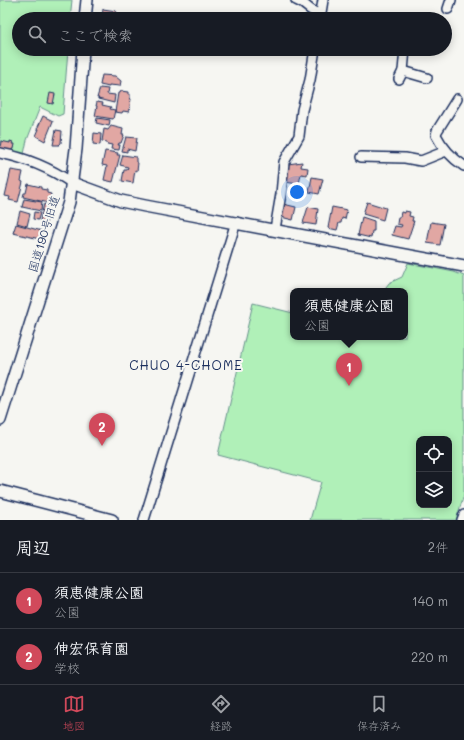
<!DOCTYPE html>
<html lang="ja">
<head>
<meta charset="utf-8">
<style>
  body { margin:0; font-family:Mali,"Klee One",sans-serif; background:#242831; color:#f1f3f6 }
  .controls { position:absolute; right:12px; bottom:12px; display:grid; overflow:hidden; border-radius:8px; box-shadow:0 2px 10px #0003 }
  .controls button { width:36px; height:36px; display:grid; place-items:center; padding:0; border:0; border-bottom:1px solid #363941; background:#171b24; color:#f1f3f6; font:20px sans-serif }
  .you { position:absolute; left:297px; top:192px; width:14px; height:14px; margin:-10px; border:3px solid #fff; border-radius:50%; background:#1a73e8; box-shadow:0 0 0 6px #1a73e833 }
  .badge { display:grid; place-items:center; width:26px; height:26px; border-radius:50%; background:#d1495b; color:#fff; font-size:13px; font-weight:700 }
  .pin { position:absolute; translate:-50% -33px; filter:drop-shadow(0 1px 2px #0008) }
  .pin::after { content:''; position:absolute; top:21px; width:14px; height:12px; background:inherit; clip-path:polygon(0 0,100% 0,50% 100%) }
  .popup { position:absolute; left:290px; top:288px; width:118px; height:52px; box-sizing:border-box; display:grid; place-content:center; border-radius:8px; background:#171b24; filter:drop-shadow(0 1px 3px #0005); font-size:13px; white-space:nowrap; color:#9ea1a6 }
  .popup b { font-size:15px; color:#f1f3f6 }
  .popup::after { content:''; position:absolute; left:50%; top:100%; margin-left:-8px; border:8px solid transparent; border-top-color:#171b24 }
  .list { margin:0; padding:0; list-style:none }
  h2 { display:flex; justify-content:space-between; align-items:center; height:52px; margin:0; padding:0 16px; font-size:17px }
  h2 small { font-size:13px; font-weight:400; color:#9ea1a6 }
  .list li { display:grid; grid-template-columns:26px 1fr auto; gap:12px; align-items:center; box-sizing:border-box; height:56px; padding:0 16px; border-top:1px solid #363941 }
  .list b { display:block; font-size:15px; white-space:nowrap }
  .list p { margin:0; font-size:13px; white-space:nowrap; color:#9ea1a6 }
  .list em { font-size:13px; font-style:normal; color:#9ea1a6 }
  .icon { flex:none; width:22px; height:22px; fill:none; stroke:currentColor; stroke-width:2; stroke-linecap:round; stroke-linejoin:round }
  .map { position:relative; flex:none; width:464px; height:520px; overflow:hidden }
  .search { position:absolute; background:#171b24; box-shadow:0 2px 10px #0003; left:12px; right:12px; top:12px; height:44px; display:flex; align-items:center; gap:10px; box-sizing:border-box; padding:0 14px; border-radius:22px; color:#9ea1a6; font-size:15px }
  .sheet { height:164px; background:#171b24 }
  nav { display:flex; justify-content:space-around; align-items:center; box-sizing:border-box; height:56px; border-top:1px solid #363941; background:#171b24; font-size:11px; color:#9ea1a6 }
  nav a { display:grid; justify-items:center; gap:2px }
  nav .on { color:#d1495b }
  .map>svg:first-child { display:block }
  .green { fill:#b0f0b8; stroke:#66908b; fill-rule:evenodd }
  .building { fill:#e1a7a3; stroke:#1b2f5e }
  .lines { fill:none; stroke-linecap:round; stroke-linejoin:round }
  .minor-casing { stroke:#1b2f5e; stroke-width:12 }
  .tertiary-casing { stroke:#1b2f5e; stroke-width:14 }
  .minor { stroke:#f6f6f2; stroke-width:9 }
  .tertiary { stroke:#f6f6f2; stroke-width:11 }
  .labels { text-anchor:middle; stroke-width:4; stroke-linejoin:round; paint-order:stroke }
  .street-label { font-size:12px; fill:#1b2f5e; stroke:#f6f6f2 }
  .neighbourhood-label { font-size:13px; letter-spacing:1px; fill:#1b2f5e; stroke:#f6f6f2 }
</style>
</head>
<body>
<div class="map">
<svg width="464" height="520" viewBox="0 0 464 520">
  <rect width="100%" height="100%" fill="#f6f6f2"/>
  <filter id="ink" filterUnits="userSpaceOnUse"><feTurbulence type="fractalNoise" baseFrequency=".025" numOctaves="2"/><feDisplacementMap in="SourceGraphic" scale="8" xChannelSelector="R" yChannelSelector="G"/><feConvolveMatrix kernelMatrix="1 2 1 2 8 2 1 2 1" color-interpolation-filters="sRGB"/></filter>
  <g filter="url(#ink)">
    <!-- green -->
    <g class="green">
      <polygon points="0,0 72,0 70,19 19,19 19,49 68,49 63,114 58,116 40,107 27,140 24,154 0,150"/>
      <path d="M408,263L454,272L464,276V495L456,520H310L321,482L218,455L253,303L293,313V337H405V291H383L389,283L402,277ZM419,439H449V505H419Z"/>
    </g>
    <!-- building -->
    <g class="building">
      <polygon points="103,9 116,11 116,16 118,16 118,19 102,19"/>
      <polygon points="102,75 115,76 121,81 120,86 109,85 109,87 100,85"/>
      <polygon points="100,88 108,89 107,94 115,95 114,103 98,99 99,98 97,98"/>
      <polygon points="121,91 128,92 128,94 130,94 130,98 131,99 129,112 123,111 122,113 115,112 118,93 120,93"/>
      <polygon points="50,93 55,94 53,104 48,103"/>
      <polygon points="97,102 103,103 102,105 111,107 110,109 115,110 113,119 95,116 97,106 96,106"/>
      <polygon points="43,116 53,121 45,141 36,136 39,129 37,129"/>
      <polygon points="97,118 110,120 109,126 96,123"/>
      <polygon points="111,126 123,129 122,135 124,135 121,143 119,143 118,145 120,145 119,150 111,149 112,145 107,144 107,142 102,141 104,129 108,130"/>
      <polygon points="56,130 62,131 61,143 59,145 53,145"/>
      <polygon points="94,133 101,134 100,145 93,144"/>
      <polygon points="126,137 137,138 135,151 127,149 127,152 122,151"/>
      <polygon points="1,141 10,143 10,141 13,142 12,144 15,144 14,149 12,149 12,151 0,148"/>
      <polygon points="105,151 118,153 117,155 120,155 113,182 104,180 107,166 102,165"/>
      <polygon points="123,155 136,157 136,162 138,163 137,171 135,170 133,183 122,181 124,170 127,170 128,167 120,165"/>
      <polygon points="302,162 301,167 308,168 307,175 301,174 299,184 284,182 288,164"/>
      <polygon points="11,170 23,172 21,181 23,182 18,202 9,200 10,197 5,196"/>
      <polygon points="312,177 323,179 319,194 309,192"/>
      <polygon points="28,184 41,187 41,189 47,190 47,193 51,194 49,203 23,197 24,193 26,193"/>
      <polygon points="24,199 42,202 41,211 22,207"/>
      <polygon points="367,202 386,208 383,220 363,214"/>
      <polygon points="44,204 50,206 46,223 40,221"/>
      <polygon points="283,204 296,207 293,220 281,217"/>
      <polygon points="308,207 318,209 316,225 303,223"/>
      <polygon points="332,207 347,210 345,219 342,218 341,223 339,223 337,230 328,228"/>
      <polygon points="20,211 30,214 27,226 17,223"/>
      <polygon points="405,211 410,212 409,216 413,217 412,221 414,221 408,239 392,235 395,226 401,227 402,225 397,224 398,217 400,217 401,212 405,213"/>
      <polygon points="34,212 40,213 38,220 33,219"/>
      <polygon points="362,217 374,221 374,231 372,231 371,238 358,235"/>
      <polygon points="431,222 444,224 440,245 427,243"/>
      <polygon points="16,224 42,231 40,239 13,233"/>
    </g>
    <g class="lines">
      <!-- minor casing -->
      <g class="minor-casing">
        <g id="minor">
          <path d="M296,0C308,4 308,12 321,14"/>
          <polyline points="448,9 451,0"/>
          <polyline points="320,19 323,0"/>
          <polyline points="403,71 427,78"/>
          <polyline points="399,79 403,71 405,49"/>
          <path d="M457,99L437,131L436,135C442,147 452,158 464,166"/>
          <path d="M0,153C26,158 50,168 72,183"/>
          <polyline points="361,157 405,158 421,161 446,151"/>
          <polyline points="275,229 281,194 284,162 299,136 302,110 310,80 315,49"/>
          <polyline points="144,520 236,222"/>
          <polyline points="462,520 464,515"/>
        </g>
      </g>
      <!-- tertiary casing -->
      <g class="tertiary-casing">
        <g id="tertiary">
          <polyline points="85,19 87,0"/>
          <polyline points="72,183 121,201 145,206 464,266"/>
          <polyline points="0,420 69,202 76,149 83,49"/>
          <polyline points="0,491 112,520"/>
        </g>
      </g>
      <!-- minor -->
      <use href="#minor" class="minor"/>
      <!-- tertiary -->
      <use href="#tertiary" class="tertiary"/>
    </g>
  </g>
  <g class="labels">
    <!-- street labels -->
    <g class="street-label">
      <text transform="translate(44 234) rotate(-73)" y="4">国道190号旧道</text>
    </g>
    <!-- neighbourhood labels -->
    <g class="neighbourhood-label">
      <text x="186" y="370">CHUO 4-CHOME</text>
    </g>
  </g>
</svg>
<div class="controls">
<button><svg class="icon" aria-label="locate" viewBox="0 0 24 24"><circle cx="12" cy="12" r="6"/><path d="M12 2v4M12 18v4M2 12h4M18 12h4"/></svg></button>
<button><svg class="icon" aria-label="layers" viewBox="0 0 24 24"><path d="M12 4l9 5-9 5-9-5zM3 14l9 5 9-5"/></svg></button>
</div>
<div class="you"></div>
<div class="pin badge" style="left:349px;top:386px">1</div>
<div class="popup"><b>須恵健康公園</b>公園</div>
<div class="pin badge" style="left:102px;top:446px">2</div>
<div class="search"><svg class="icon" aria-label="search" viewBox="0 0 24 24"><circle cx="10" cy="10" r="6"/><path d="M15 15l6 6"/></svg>ここで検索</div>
</div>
<section class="sheet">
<h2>周辺<small>2件</small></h2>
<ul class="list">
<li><span class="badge">1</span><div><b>須恵健康公園</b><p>公園</p></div><em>140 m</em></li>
<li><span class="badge">2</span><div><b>伸宏保育園</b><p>学校</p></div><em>220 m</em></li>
</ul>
</section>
<nav>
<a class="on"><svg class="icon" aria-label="map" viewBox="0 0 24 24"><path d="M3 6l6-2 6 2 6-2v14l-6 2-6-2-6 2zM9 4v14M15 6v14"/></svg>地図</a>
<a><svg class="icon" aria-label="directions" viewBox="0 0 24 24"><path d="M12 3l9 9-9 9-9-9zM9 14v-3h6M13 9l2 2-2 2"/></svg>経路</a>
<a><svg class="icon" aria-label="saved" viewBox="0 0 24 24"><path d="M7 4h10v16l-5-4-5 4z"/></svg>保存済み</a>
</nav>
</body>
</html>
